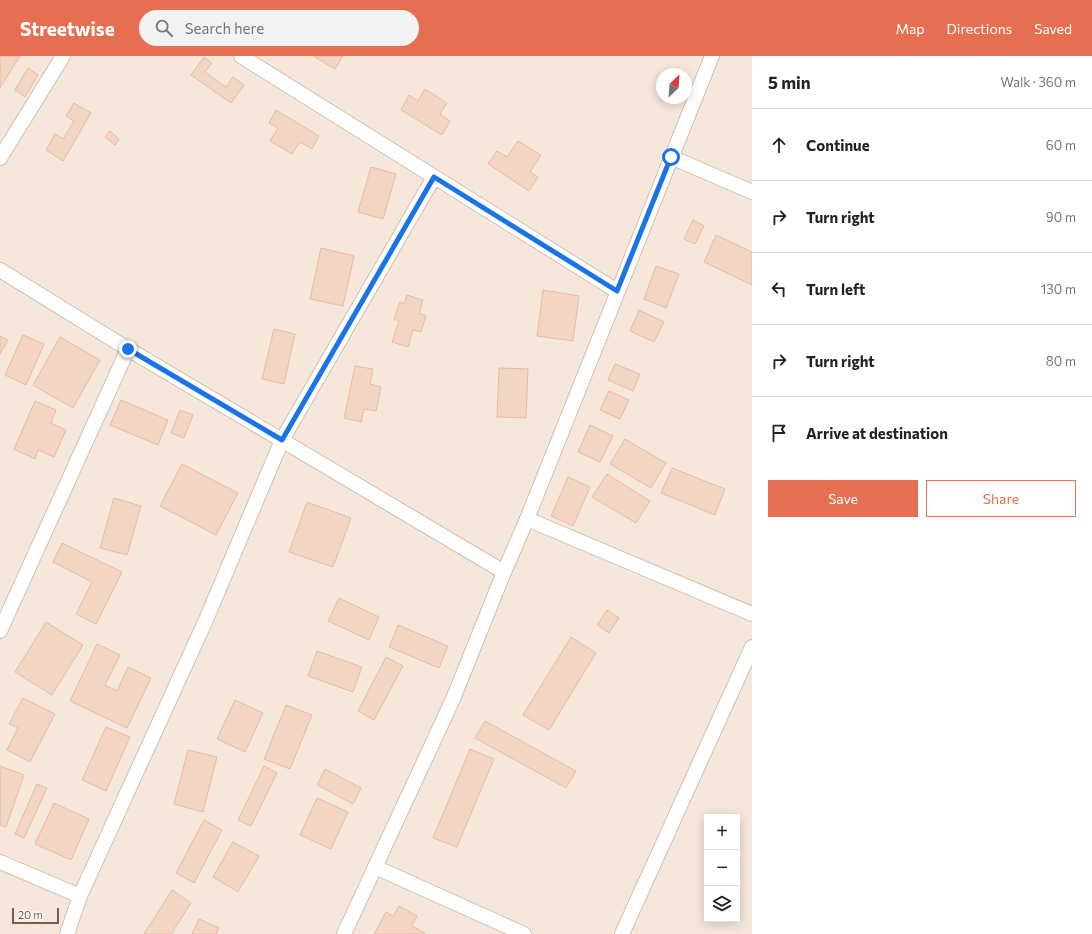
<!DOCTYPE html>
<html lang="en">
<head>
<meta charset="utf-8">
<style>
  body { margin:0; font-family:Commissioner,sans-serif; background:#f2f2f2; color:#222 }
  .controls { position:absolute; right:12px; bottom:12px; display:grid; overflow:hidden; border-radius:0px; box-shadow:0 2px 10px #0003 }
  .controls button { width:36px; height:36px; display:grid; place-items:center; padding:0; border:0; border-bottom:1px solid #e0e0e0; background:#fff; color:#222; font:20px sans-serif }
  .compass { position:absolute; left:656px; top:12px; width:36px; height:36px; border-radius:50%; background:#fff; box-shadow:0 2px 10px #0003; rotate:25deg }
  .scale { position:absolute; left:12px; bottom:10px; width:47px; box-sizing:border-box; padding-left:4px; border:2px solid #7a5c4d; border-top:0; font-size:11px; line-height:14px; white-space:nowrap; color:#7a5c4d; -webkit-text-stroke:3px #fffaf3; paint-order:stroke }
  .stop { position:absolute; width:12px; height:12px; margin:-9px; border:3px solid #1a73e8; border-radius:50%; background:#fff }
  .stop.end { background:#1a73e8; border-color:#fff; box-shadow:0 1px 4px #0008 }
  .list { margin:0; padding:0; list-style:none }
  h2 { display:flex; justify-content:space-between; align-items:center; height:52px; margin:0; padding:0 16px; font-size:17px }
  h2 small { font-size:13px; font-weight:400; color:#767676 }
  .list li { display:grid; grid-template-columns:26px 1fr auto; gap:12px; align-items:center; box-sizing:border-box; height:72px; padding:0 16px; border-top:1px solid #e0e0e0 }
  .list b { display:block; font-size:15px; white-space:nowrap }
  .list em { font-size:13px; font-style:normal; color:#767676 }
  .actions { display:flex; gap:8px; padding:12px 16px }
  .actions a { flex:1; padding:9px 0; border:1px solid #e76f51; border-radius:0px; text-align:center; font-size:14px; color:#e76f51 }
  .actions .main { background:#e76f51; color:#fff }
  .icon { flex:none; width:22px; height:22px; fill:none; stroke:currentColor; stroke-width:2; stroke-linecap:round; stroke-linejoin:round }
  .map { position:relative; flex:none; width:752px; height:878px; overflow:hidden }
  header { display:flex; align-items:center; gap:24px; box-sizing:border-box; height:56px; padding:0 20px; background:#e76f51; color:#fff }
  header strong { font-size:19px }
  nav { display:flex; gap:22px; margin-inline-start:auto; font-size:14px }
  .search { width:280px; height:36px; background:#f2f2f2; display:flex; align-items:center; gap:10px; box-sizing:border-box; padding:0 14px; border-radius:22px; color:#767676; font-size:15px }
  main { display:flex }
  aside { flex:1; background:#fff }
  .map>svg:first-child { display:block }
  .residential { fill:#f5e8da; fill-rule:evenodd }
  .building { fill:#f3d5c3; stroke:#e6bba3 }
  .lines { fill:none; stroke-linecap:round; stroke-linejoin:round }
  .minor-casing { stroke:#d1beb0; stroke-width:16 }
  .minor { stroke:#fff; stroke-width:14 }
  .route { stroke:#1a73e8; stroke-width:5 }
</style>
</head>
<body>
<header>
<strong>Streetwise</strong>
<div class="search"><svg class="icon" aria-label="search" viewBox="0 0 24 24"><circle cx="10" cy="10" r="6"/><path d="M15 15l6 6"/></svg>Search here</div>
<nav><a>Map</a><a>Directions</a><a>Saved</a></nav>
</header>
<main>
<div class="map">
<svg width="752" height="878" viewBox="0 0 752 878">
  <rect width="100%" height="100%" fill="#fdf6ec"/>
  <!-- residential -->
  <path class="residential" d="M0,0H752V878H0ZM662,18H686V42H662ZM707,761H737V863H707Z"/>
  <!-- building -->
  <g class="building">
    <polygon points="0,0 20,0 0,32"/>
    <polygon points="313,0 343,0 335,13"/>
    <polygon points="204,1 212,7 205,16 226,31 233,21 244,29 231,47 191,19"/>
    <polygon points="28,12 38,19 25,41 15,34"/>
    <polygon points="425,33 447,47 440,58 450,65 442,79 401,54 409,39 418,45"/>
    <polygon points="74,47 91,57 63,105 46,94 55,78 63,83 74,65 66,60"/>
    <polygon points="276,54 319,80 312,93 300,86 292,98 270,85 278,72 269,67"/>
    <polygon points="110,75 119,83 115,89 105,81"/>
    <polygon points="518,85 541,99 530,116 538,121 529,135 488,108 497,95 507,101"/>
    <polygon points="371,111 396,118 383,163 358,156"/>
    <polygon points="693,164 704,170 695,188 684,183"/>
    <polygon points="716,179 752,196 752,229 704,206"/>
    <polygon points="321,192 354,200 343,250 310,243"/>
    <polygon points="656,210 679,218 666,252 644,243"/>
    <polygon points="543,234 579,240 573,285 537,280"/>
    <polygon points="407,239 423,244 419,257 426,260 421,276 413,274 408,291 392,286 399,265 394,263 400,246 404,248"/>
    <polygon points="639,254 664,266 654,286 630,275"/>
    <polygon points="274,273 295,278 284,328 262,323"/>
    <polygon points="23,279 44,288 26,329 5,319"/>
    <polygon points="0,280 8,284 0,298"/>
    <polygon points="60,281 100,304 73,352 33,329"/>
    <polygon points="615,308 640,318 633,335 608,324"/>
    <polygon points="355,310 373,313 370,328 381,331 376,355 364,353 361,366 344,362"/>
    <polygon points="499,312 528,313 526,362 497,361"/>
    <polygon points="609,335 629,344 620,363 600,354"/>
    <polygon points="121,344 168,364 158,389 110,369"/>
    <polygon points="35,345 56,354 51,367 66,374 54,401 38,394 35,403 14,393"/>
    <polygon points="180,354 193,359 184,382 171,377"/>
    <polygon points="590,369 613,380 600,406 578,396"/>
    <polygon points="625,383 666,407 651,432 610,408"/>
    <polygon points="182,408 238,437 216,479 160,450"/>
    <polygon points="672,412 725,433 715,459 661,437"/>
    <polygon points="607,418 650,445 636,467 592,441"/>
    <polygon points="568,421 590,431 573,470 551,460"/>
    <polygon points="114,442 141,450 127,499 100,492"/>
    <polygon points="307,446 351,462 333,511 289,496"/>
    <polygon points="62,487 122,516 96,568 76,558 92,526 53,506"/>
    <polygon points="339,542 379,561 369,584 328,565"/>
    <polygon points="607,554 619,562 609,577 597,569"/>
    <polygon points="46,566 83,589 52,639 15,616"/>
    <polygon points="398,569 448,590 439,612 389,591"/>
    <polygon points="571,581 596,597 549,674 523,659"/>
    <polygon points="97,588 120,599 105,629 117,635 128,611 151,622 127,672 70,645"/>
    <polygon points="317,595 362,611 353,636 308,620"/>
    <polygon points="386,601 403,610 374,664 358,655"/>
    <polygon points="23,642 55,658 30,706 7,694 18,672 9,668"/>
    <polygon points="235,644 263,657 245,696 217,683"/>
    <polygon points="286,649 312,659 290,713 264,703"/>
    <polygon points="485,665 576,715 566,732 475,682"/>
    <polygon points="106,671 130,681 106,735 82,724"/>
    <polygon points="470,693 494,703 457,791 433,782"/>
    <polygon points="188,694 217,701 203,756 174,748"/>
    <polygon points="0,710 24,719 6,771 0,769"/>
    <polygon points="264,710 277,717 251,770 238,764"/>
    <polygon points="325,713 361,732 353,748 317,729"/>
    <polygon points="37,728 47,732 24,782 15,778"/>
    <polygon points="317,742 348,756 331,793 300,779"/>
    <polygon points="54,747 89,763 71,804 35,788"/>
    <polygon points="204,764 222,774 194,827 176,817"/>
    <polygon points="233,786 259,800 238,836 213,821"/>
    <polygon points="172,834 191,847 171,878 144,878"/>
    <polygon points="399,850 417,860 412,870 426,878 374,878 386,856 393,860"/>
    <polygon points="199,863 219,872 216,878 192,878"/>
  </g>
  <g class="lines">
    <!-- minor casing -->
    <g class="minor-casing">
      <g id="minor">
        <polyline points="241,0 617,235"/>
        <polyline points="671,101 752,136"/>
        <polyline points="0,102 63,0"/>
        <polyline points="0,214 128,293 504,516"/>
        <polyline points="527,463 752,558"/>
        <polyline points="0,575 128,293"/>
        <polyline points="0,806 80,840 205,566 282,384 434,121"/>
        <polyline points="375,811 524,878"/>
        <polyline points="67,878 80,840"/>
        <polyline points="344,878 453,643 504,516 527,463 712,0"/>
        <polyline points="622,878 752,591"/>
      </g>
    </g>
    <!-- minor -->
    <use href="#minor" class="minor"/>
  </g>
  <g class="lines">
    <!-- route -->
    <polyline class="route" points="128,293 282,384 434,121 617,235 671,101"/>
  </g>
</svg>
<div class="controls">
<button>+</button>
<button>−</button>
<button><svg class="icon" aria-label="layers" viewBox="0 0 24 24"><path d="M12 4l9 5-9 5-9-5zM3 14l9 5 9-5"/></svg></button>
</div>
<svg class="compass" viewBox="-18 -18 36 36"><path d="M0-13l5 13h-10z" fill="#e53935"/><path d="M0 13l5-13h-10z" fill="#767676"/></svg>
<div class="scale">20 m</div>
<div class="stop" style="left:671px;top:101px"></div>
<div class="stop end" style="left:128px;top:293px"></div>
</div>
<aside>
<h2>5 min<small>Walk · 360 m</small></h2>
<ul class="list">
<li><svg class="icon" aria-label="ahead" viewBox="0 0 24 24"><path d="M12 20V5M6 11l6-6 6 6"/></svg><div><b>Continue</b></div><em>60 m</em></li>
<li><svg class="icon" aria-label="right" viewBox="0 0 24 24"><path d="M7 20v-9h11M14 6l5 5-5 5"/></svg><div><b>Turn right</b></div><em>90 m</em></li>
<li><svg class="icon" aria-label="left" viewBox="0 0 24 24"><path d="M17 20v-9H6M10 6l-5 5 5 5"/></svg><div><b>Turn left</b></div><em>130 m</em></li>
<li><svg class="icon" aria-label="right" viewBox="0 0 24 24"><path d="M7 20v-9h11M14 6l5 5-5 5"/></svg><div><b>Turn right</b></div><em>80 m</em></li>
<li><svg class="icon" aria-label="arrive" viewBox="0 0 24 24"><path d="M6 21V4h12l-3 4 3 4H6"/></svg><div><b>Arrive at destination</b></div></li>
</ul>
<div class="actions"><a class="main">Save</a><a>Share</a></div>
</aside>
</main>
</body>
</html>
